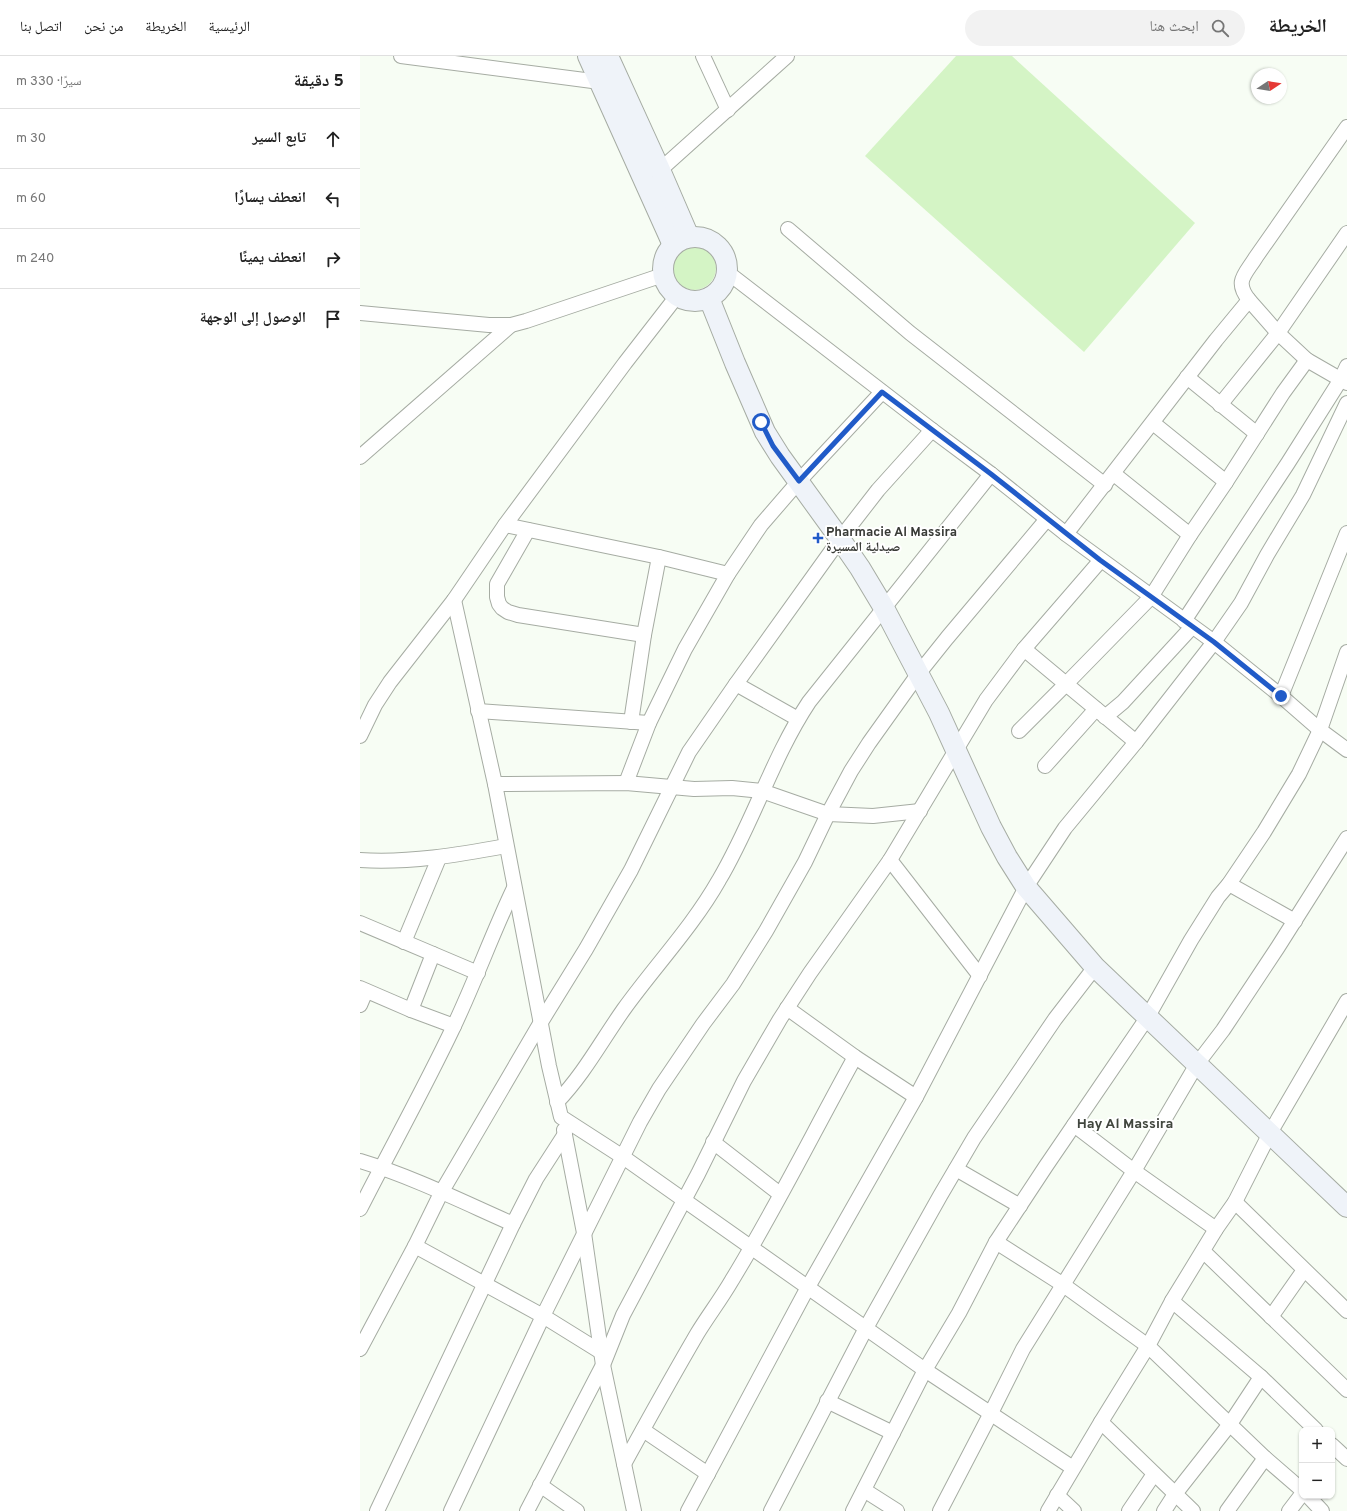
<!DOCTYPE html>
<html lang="ar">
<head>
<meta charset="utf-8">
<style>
  body { margin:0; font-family:Overpass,"Noto Naskh Arabic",sans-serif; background:#f2f2f2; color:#222; direction:rtl }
  .controls { position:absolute; right:12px; bottom:12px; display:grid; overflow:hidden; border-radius:8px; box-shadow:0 1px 3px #0004 }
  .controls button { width:36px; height:36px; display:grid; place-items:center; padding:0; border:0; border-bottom:1px solid #e0e0e0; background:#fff; color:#222; font:20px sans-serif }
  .compass { position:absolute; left:891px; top:12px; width:36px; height:36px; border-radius:50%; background:#fff; box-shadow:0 1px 3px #0004; rotate:78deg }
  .stop { position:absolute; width:12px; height:12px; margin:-9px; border:3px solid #215bc8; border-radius:50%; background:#fff }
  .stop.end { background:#215bc8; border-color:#fff; box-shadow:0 1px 4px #0008 }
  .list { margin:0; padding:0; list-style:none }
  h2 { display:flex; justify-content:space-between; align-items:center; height:52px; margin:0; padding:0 16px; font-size:17px }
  h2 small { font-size:13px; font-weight:400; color:#767676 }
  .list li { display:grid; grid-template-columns:26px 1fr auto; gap:12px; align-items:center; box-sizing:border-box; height:60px; padding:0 16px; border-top:1px solid #e0e0e0 }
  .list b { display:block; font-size:15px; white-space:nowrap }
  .list em { font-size:13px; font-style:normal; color:#767676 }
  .icon { flex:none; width:22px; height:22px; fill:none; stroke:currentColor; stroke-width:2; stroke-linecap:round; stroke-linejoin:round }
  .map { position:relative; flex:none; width:987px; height:1455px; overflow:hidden; direction:ltr }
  header { display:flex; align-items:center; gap:24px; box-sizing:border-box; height:56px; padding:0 20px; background:#fff; border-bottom:1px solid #e0e0e0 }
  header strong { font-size:19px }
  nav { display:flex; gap:22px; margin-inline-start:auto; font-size:14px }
  .search { width:280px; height:36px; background:#f2f2f2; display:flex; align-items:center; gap:10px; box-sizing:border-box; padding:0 14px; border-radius:22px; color:#767676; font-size:15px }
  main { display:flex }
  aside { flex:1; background:#fff }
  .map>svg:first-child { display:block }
  .green { fill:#d4f4c5 }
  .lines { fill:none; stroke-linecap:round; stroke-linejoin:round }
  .street-casing { stroke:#a6aca3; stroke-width:16 }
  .secondary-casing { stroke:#a6aca3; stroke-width:22 }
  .street { stroke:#fff; stroke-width:14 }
  .secondary { stroke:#eff3f9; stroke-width:20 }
  .route { stroke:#215bc8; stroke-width:5 }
  .poi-dot { fill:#215bc8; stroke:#fff; stroke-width:1.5 }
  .labels { text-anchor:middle; stroke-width:4; stroke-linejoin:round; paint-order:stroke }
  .poi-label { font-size:13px; font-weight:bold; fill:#393b37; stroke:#fff; text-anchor:start }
  .neighbourhood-label { font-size:14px; font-weight:bold; fill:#41463e; stroke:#fff }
</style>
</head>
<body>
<header>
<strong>الخريطة</strong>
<div class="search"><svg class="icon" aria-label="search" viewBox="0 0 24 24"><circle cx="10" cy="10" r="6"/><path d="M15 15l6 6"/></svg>ابحث هنا</div>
<nav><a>الرئيسية</a><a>الخريطة</a><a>من نحن</a><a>اتصل بنا</a></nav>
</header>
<main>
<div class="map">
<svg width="987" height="1455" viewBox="0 0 987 1455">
  <rect width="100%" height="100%" fill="#f7fdf4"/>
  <!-- green -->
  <g class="green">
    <polygon points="596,0 652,0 835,167 724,296 505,100"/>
    <circle cx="334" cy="212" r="22"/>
  </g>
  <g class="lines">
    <!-- street casing -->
    <g class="street-casing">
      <g id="street">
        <polyline points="41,0 240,26"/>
        <polyline points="343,0 368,54"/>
        <path d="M987,71L896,201C885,219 874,225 889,244L918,277L947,304L987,327"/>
        <polyline points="300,114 427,0"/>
        <polyline points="428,173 550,277 745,429"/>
        <polyline points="367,216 572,374 631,418 706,478 854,586 921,640 960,674 987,694"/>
        <polyline points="0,257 129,269 151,269 166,265 303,219"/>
        <polyline points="827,321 897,378"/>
        <polyline points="860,349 918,277 987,177"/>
        <polyline points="793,367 866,426"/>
        <polyline points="0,401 151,269"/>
        <polyline points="754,418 830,479"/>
        <polyline points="145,469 299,501 368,518"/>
        <polyline points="168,474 137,528 137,541 139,548 142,552 148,556 158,559 284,579"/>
        <polyline points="706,478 856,284 889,244"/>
        <polyline points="94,544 135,728 189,1010 201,1061 263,1101 565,1314 713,1412"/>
        <polyline points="824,565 928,407 981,323 987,310"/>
        <polyline points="664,593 706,628 791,541 830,479 866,426 923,337 947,304"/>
        <polyline points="376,628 438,663"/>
        <polyline points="921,640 987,477"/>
        <polyline points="118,655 289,667"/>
        <polyline points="745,661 763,646 832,571"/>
        <polyline points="271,666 284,579 299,501"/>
        <polyline points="659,675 706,628 776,686"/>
        <polyline points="0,680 15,649 30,626 94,544 145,469 265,307 317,240"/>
        <polyline points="685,710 736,653"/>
        <polyline points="266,727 289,667 325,593 368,518 401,469 439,425 522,336"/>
        <polyline points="135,728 266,727 334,733 372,732 402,735 468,758 513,760 560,755"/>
        <path d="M0,804C49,807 98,799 146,790"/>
        <polyline points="530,804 620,920"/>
        <polyline points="869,828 935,865"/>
        <polyline points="0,867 118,917"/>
        <polyline points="44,886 79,802"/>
        <polyline points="0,932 51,954 94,970"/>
        <polyline points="0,949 6,935"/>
        <polyline points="427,952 495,1001 556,1041"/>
        <polyline points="51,954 73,898"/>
        <path d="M197,1046C224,1018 242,984 264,953C295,910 333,870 359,824C393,767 412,702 449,646L631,418"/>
        <polyline points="714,1069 774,1115 856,1173"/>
        <polyline points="204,1074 224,1177 243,1309 274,1455"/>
        <polyline points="353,1086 420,1138"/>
        <path d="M0,1105C53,1121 103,1146 153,1168"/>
        <polyline points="596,1113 660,1150"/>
        <polyline points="875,1146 987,1255"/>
        <path d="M0,1153C31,1092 64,1033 93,972C115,926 132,878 154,832"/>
        <polyline points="636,1186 702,1228 788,1290 905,1402 942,1434"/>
        <polyline points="55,1190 183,1260 241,1296"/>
        <polyline points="843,1195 987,1334"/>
        <polyline points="812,1245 901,1321 956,1374"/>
        <polyline points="911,1261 944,1214"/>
        <polyline points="0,1293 55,1190 81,1137 181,966 226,893 271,814 329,696 376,628 480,483 518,434 572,374"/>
        <polyline points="467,1345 533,1377"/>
        <polyline points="741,1366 833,1455"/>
        <polyline points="283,1374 348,1418"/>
        <polyline points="972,1389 987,1403"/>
        <path d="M264,1408C288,1364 312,1321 337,1278C348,1260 361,1243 372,1224C416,1152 454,1075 495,1001"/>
        <polyline points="180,1429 217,1455"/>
        <polyline points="504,1434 537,1455"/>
        <polyline points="697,1439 714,1455"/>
        <polyline points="948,1440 962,1455"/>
        <polyline points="17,1455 153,1168 176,1123 205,1078"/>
        <polyline points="91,1455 183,1260 280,1066 299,1033 343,968 373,928 406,875 445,806 468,758 491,715 509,687 559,617 587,582 687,463"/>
        <polyline points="167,1455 243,1309 263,1259 338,1118 384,1025 420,963 450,917 530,804 626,644 664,593 741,504"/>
        <polyline points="328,1455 448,1231 556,1041 666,831 705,772 776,686 854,586 881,547 907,499 943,439 987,347"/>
        <polyline points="411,1455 506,1272 580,1140 614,1082 695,963 735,911"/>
        <polyline points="493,1455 565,1314 599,1257 636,1186 686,1110 787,962 831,884 858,841 869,828 904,776 939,718 960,674 987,596"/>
        <polyline points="580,1455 631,1357 663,1293 774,1115 837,1008 863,974 918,891 987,782"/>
        <polyline points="688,1455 741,1366 788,1290 812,1245 856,1173 875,1146 910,1077 987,945"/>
        <polyline points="769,1455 794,1418"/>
        <polyline points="804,1455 815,1438 870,1368 901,1321"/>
        <polyline points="867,1455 905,1402"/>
        <polyline points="929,1455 942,1438"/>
      </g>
    </g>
    <!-- secondary casing -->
    <g class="secondary-casing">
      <g id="secondary">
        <polyline points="228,0 313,189"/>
        <polyline points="248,0 300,114 329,181"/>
        <circle cx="335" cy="213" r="32"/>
        <polyline points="349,242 375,307 405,376 420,400 480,483 500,512 524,552 579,657 631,771 647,801 666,831 735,911 987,1151"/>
      </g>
    </g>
    <!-- street -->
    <use href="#street" class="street"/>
    <!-- secondary -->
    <use href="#secondary" class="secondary"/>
  </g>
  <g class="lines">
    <!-- route -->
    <polyline class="route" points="401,366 413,390 439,425 522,336 631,418 740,504 854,586 921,640"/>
  </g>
  <!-- markers -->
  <path class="poi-dot" d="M456 476h4v4h4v4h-4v4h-4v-4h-4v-4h4z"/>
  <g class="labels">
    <!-- poi labels -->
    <g class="poi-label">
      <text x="466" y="480">Pharmacie Al Massira<tspan x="466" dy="15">صيدلية المسيرة</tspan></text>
    </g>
    <!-- neighbourhood labels -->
    <g class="neighbourhood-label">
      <text x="765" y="1072">Hay Al Massira</text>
    </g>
  </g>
</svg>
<div class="controls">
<button>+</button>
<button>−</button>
</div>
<svg class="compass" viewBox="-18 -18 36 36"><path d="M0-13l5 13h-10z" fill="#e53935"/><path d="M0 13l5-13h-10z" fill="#767676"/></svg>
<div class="stop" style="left:401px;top:366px"></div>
<div class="stop end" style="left:921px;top:640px"></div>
</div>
<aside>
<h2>5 دقيقة<small>سيرًا · 330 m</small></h2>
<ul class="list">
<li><svg class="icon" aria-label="ahead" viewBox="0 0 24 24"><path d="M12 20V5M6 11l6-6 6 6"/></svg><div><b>تابع السير</b></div><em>30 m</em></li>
<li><svg class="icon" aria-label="left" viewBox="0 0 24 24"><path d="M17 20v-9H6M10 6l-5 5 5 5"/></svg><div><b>انعطف يسارًا</b></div><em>60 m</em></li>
<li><svg class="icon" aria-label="right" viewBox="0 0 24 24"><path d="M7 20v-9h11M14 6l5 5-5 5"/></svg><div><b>انعطف يمينًا</b></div><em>240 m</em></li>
<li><svg class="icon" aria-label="arrive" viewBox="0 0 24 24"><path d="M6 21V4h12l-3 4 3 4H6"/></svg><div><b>الوصول إلى الوجهة</b></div></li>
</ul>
</aside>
</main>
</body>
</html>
